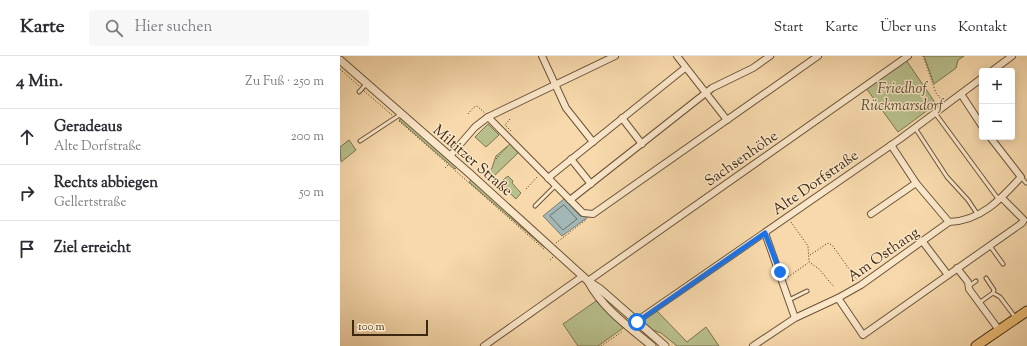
<!DOCTYPE html>
<html lang="de">
<head>
<meta charset="utf-8">
<style>
  body { margin:0; font-family:"Sorts Mill Goudy",serif; background:#f7f7f7; color:#2b2b33 }
  .controls { position:absolute; right:12px; top:12px; display:grid; overflow:hidden; border-radius:4px; box-shadow:0 2px 10px #0003 }
  .controls button { width:36px; height:36px; display:grid; place-items:center; padding:0; border:0; border-bottom:1px solid #e1e1e2; background:#fff; color:#2b2b33; font:20px sans-serif }
  .scale { position:absolute; left:12px; bottom:10px; width:76px; box-sizing:border-box; padding-left:4px; border:2px solid #3d2811; border-top:0; font-size:11px; line-height:14px; white-space:nowrap; color:#3d2811; -webkit-text-stroke:3px #fae6c9; paint-order:stroke }
  .stop { position:absolute; width:12px; height:12px; margin:-9px; border:3px solid #1a73e8; border-radius:50%; background:#fff }
  .stop.end { background:#1a73e8; border-color:#fff; box-shadow:0 1px 4px #0008 }
  .list { margin:0; padding:0; list-style:none }
  h2 { display:flex; justify-content:space-between; align-items:center; height:52px; margin:0; padding:0 16px; font-size:17px }
  h2 small { font-size:13px; font-weight:400; color:#7c7c81 }
  .list li { display:grid; grid-template-columns:26px 1fr auto; gap:12px; align-items:center; box-sizing:border-box; height:56px; padding:0 16px; border-top:1px solid #e1e1e2 }
  .list b { display:block; font-size:15px; white-space:nowrap }
  .list p { margin:0; font-size:13px; white-space:nowrap; color:#7c7c81 }
  .list em { font-size:13px; font-style:normal; color:#7c7c81 }
  .icon { flex:none; width:22px; height:22px; fill:none; stroke:currentColor; stroke-width:2; stroke-linecap:round; stroke-linejoin:round }
  .map { position:relative; flex:none; width:687px; height:290px; overflow:hidden }
  header { display:flex; align-items:center; gap:24px; box-sizing:border-box; height:56px; padding:0 20px; background:#fff; border-bottom:1px solid #e1e1e2 }
  header strong { font-size:19px }
  nav { display:flex; gap:22px; margin-inline-start:auto; font-size:14px }
  .search { width:280px; height:36px; background:#f7f7f7; display:flex; align-items:center; gap:10px; box-sizing:border-box; padding:0 14px; border-radius:4px; color:#7c7c81; font-size:15px }
  main { display:flex }
  aside { flex:1; background:#fff }
  .map>svg:first-child { display:block }
  .green { fill:#b8c08d; stroke:#7a744f }
  .water { fill:#a3b7b6; stroke:#7a7e74 }
  .lines { fill:none; stroke-linecap:round; stroke-linejoin:round }
  .shore { stroke:#707064; stroke-width:1 }
  .service-casing { stroke:#6c5438; stroke-width:5 }
  .minor-casing { stroke:#6c5438; stroke-width:8 }
  .tertiary-casing { stroke:#6c5438; stroke-width:9 }
  .primary-casing { stroke:#3d2811; stroke-width:11 }
  .path { stroke:#3d2811; stroke-width:1; stroke-dasharray:1 2; stroke-linecap:butt }
  .service { stroke:#fae6c9; stroke-width:3 }
  .minor { stroke:#fae6c9; stroke-width:6 }
  .tertiary { stroke:#fae6c9; stroke-width:7 }
  .primary { stroke:#ecbc76; stroke-width:9 }
  .route { stroke:#1a73e8; stroke-width:5 }
  .labels { text-anchor:middle; stroke-width:3; stroke-linejoin:round; paint-order:stroke }
  .park-label { font-size:15px; font-style:italic; fill:#5c4e30; stroke:#fae6c9 }
  .street-label { font-size:15px; fill:#3d2811; stroke:#fae6c9 }
</style>
</head>
<body>
<header>
<strong>Karte</strong>
<div class="search"><svg class="icon" aria-label="search" viewBox="0 0 24 24"><circle cx="10" cy="10" r="6"/><path d="M15 15l6 6"/></svg>Hier suchen</div>
<nav><a>Start</a><a>Karte</a><a>Über uns</a><a>Kontakt</a></nav>
</header>
<main>
<aside>
<h2>4 Min.<small>Zu Fuß · 250 m</small></h2>
<ul class="list">
<li><svg class="icon" aria-label="ahead" viewBox="0 0 24 24"><path d="M12 20V5M6 11l6-6 6 6"/></svg><div><b>Geradeaus</b><p>Alte Dorfstraße</p></div><em>200 m</em></li>
<li><svg class="icon" aria-label="right" viewBox="0 0 24 24"><path d="M7 20v-9h11M14 6l5 5-5 5"/></svg><div><b>Rechts abbiegen</b><p>Gellertstraße</p></div><em>50 m</em></li>
<li><svg class="icon" aria-label="arrive" viewBox="0 0 24 24"><path d="M6 21V4h12l-3 4 3 4H6"/></svg><div><b>Ziel erreicht</b></div></li>
</ul>
</aside>
<div class="map">
<svg width="687" height="290" viewBox="0 0 687 290">
  <rect width="100%" height="100%" fill="#f7d9ac"/>
  <filter id="stains"><feTurbulence type="fractalNoise" baseFrequency=".005" numOctaves="4"/><feColorMatrix values="0 0 0 0 .2 0 0 0 0 .09 0 0 0 0 .02 0 0 0 .5 -.17"/></filter>
  <radialGradient id="worn" r=".72"><stop offset=".6" stop-color="#630" stop-opacity="0"/><stop offset="1" stop-color="#630" stop-opacity=".3"/></radialGradient>
  <!-- green -->
  <g class="green">
    <polygon points="584,0 624,0 618,4 616,12 594,28"/>
    <polygon points="566,4 596,48 558,76 526,32"/>
    <polygon points="62,62 117,111 115,113 59,64"/>
    <polygon points="148,68 159,79 146,91 135,81"/>
    <polygon points="9,84 16,94 1,106 0,91"/>
    <polygon points="170,88 179,96 153,121 149,116 152,112 156,100"/>
    <polygon points="168,120 173,125 172,127 181,137 176,143 159,127"/>
    <polygon points="131,124 207,191 204,191 129,126"/>
    <polygon points="256,245 283,272 258,290 238,290 223,268"/>
    <polygon points="317,255 347,286 366,271 379,290 337,290 321,277 313,274 302,265"/>
  </g>
  <!-- water -->
  <polygon class="water" points="224,143 240,160 248,161 222,180 203,160"/>
  <g class="lines">
    <!-- shore -->
    <polygon class="shore" points="224,149 237,163 223,174 210,160"/>
    <!-- service casing -->
    <g class="service-casing">
      <g id="service">
        <polyline points="19,36 27,27"/>
        <polyline points="595,57 659,144"/>
        <polyline points="575,72 607,121 628,144 638,159"/>
        <polyline points="20,85 61,58"/>
        <polyline points="681,121 686,127"/>
        <polyline points="195,150 216,129"/>
        <polyline points="650,190 663,208"/>
        <polyline points="646,222 654,234 653,237 660,241 675,261"/>
        <polyline points="629,230 636,225"/>
        <polyline points="449,244 467,235"/>
        <polyline points="639,247 653,237"/>
      </g>
    </g>
    <!-- minor casing -->
    <g class="minor-casing">
      <g id="minor">
        <polyline points="202,0 226,52 253,86"/>
        <polyline points="337,0 387,64"/>
        <polyline points="652,15 672,0"/>
        <polyline points="621,38 642,70"/>
        <polyline points="148,61 275,0"/>
        <polyline points="282,62 302,88"/>
        <polyline points="551,89 576,127 609,166"/>
        <polyline points="110,100 135,71 148,61 243,157 253,158 478,0"/>
        <polyline points="231,103 251,128"/>
        <polyline points="208,122 345,12"/>
        <polyline points="230,144 372,32 413,12 430,0"/>
        <polyline points="531,158 576,127"/>
        <polyline points="425,177 455,262"/>
        <polyline points="583,186 608,219"/>
        <polyline points="617,212 628,226 629,233 659,274"/>
        <polyline points="248,225 568,0"/>
        <polyline points="498,242 523,279 682,167 684,164 662,142"/>
        <polyline points="301,262 560,83 642,22"/>
        <polyline points="144,290 243,220"/>
        <path d="M413,290L455,262L498,242L521,229L609,166C641,165 661,143 681,121L650,81"/>
      </g>
    </g>
    <!-- tertiary casing -->
    <g class="tertiary-casing">
      <g id="tertiary">
        <polyline points="0,4 129,117 248,225 260,233 325,290"/>
        <path d="M248,225C262,252 289,271 312,290"/>
      </g>
    </g>
    <!-- primary casing -->
    <g class="primary-casing">
      <polyline id="primary" points="636,290 687,255"/>
    </g>
    <!-- path -->
    <g class="path">
      <polyline points="583,0 596,37 602,44"/>
      <polyline points="0,13 19,30"/>
      <polyline points="24,35 52,59"/>
      <polyline points="128,58 134,51 137,50 145,57"/>
      <polyline points="170,63 165,69 172,76"/>
      <polyline points="59,65 205,194"/>
      <polyline points="156,103 168,90"/>
      <polyline points="105,112 108,109"/>
      <polyline points="186,133 198,120"/>
      <polyline points="451,166 468,190 469,206 479,213 494,231"/>
      <polyline points="216,187 247,163"/>
      <polyline points="470,199 488,187 492,189 517,224"/>
      <polyline points="210,204 213,201"/>
      <polyline points="448,221 468,207"/>
      <polyline points="261,290 283,275"/>
    </g>
    <!-- service -->
    <use href="#service" class="service"/>
    <!-- minor -->
    <use href="#minor" class="minor"/>
    <!-- tertiary -->
    <use href="#tertiary" class="tertiary"/>
    <!-- primary -->
    <use href="#primary" class="primary"/>
  </g>
  <g class="lines">
    <!-- route -->
    <polyline class="route" points="297,266 425,177 440,216"/>
  </g>
  <g class="labels">
    <!-- park labels -->
    <g class="park-label">
      <text x="562" y="37">Friedhof<tspan x="562" dy="17">Rückmarsdorf</tspan></text>
    </g>
    <!-- street labels -->
    <g class="street-label">
      <text transform="translate(401 102) rotate(-35)" y="5">Sachsenhöhe</text>
      <text transform="translate(133 104) rotate(41)" y="5">Miltitzer Straße</text>
      <text transform="translate(475 126) rotate(-35)" y="5">Alte Dorfstraße</text>
      <text transform="translate(543 198) rotate(-35)" y="5">Am Osthang</text>
    </g>
  </g>
  <rect width="100%" height="100%" filter="url(#stains)"/>
  <rect width="100%" height="100%" fill="url(#worn)"/>
</svg>
<div class="controls">
<button>+</button>
<button>−</button>
</div>
<div class="scale">100 m</div>
<div class="stop" style="left:297px;top:266px"></div>
<div class="stop end" style="left:440px;top:216px"></div>
</div>
</main>
</body>
</html>
